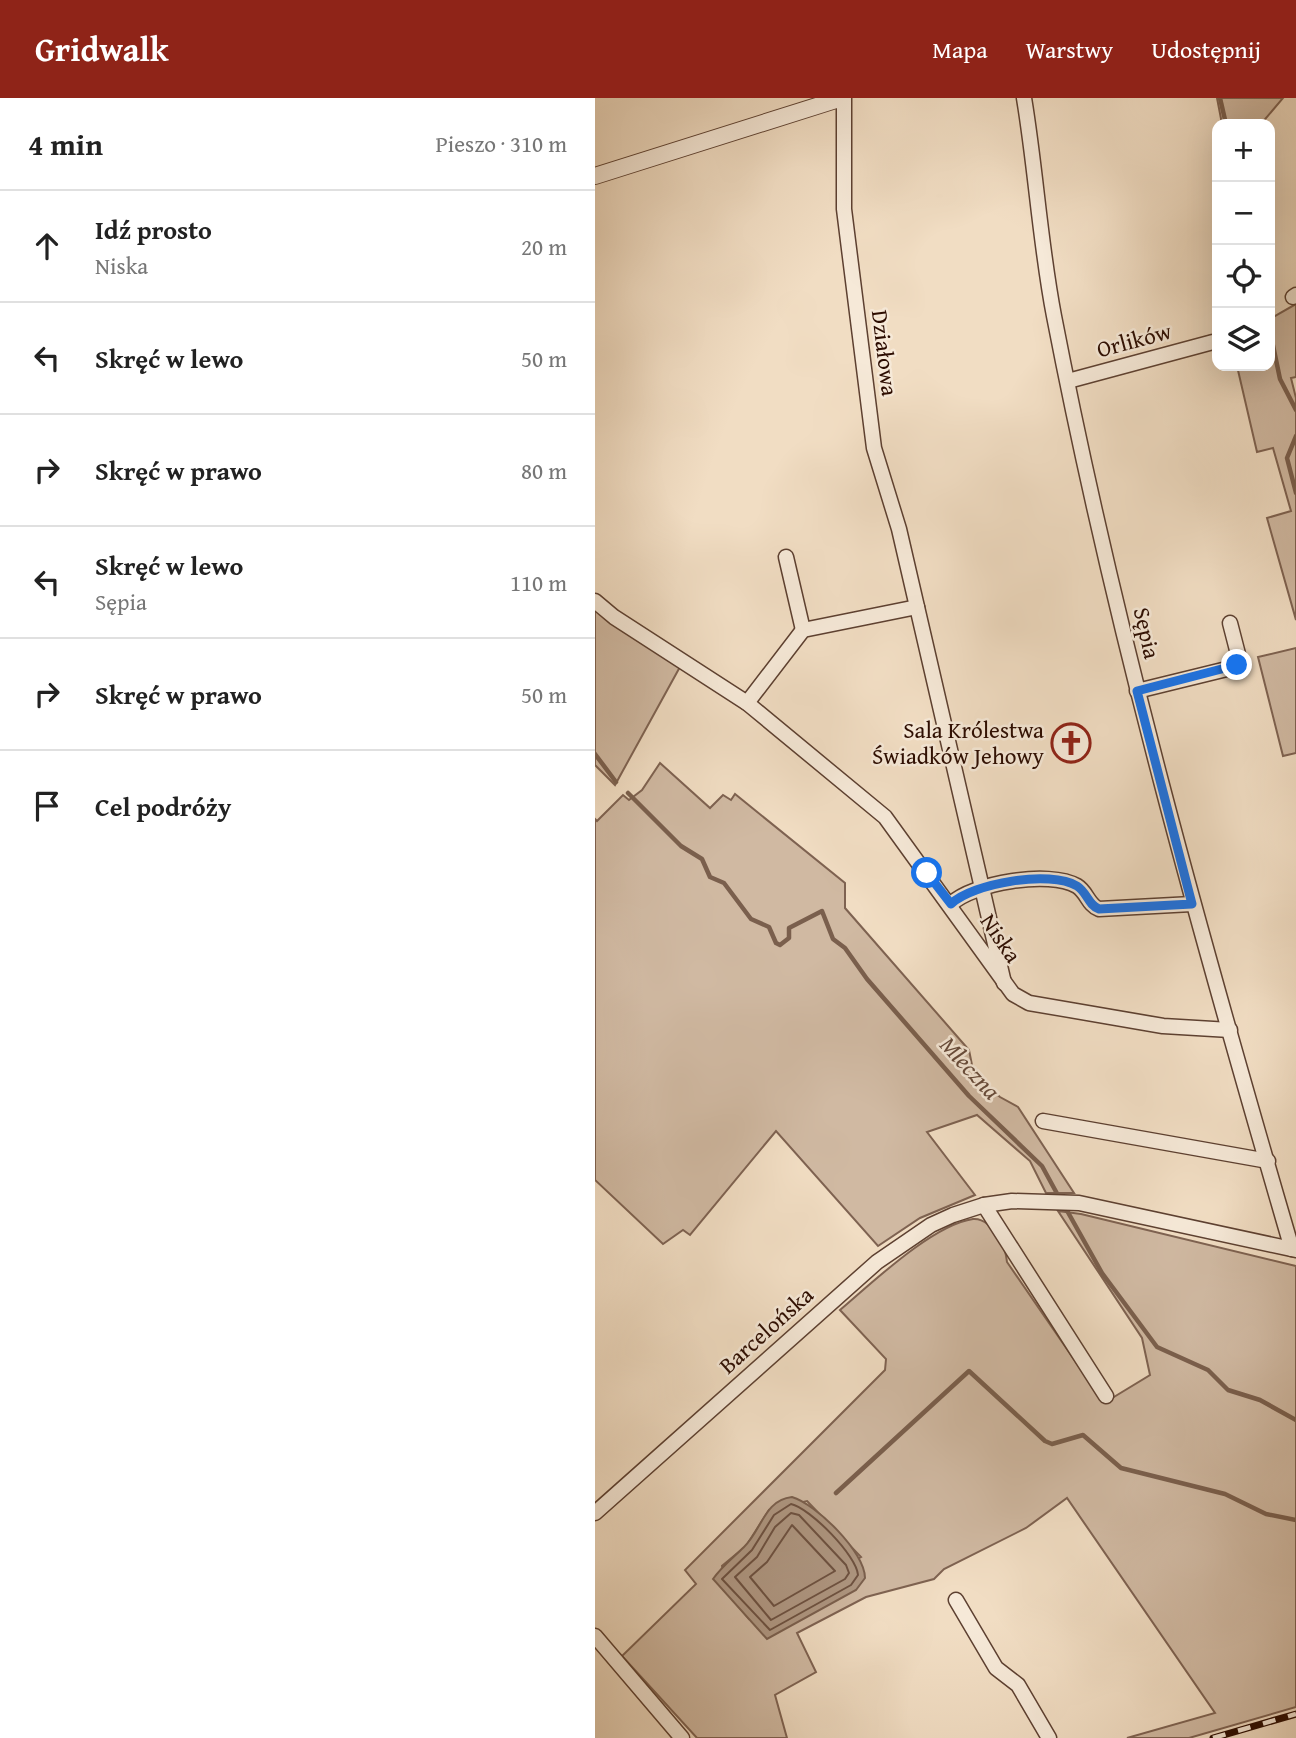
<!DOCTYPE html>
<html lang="pl">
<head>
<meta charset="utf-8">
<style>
  body { margin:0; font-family:"Gentium Book Plus",serif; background:#f6f6f6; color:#222 }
  .controls { position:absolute; right:21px; top:21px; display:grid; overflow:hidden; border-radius:14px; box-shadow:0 7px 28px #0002 }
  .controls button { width:63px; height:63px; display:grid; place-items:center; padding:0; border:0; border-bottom:2px solid #e0e0e0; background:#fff; color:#222; font:35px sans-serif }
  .stop { position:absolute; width:21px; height:21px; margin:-16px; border:5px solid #1a73e8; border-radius:50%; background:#fff }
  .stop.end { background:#1a73e8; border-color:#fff; box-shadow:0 2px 7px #0008 }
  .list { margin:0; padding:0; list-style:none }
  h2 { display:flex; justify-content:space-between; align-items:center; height:91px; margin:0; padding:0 28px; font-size:30px }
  h2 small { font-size:23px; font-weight:400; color:#767676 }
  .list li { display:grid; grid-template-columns:46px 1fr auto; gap:21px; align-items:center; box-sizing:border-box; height:112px; padding:0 28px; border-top:2px solid #e0e0e0 }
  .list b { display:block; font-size:26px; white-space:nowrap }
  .list p { margin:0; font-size:23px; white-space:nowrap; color:#767676 }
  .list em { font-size:23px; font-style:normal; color:#767676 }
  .icon { flex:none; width:38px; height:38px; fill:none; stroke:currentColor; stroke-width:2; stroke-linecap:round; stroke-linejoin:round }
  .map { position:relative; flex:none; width:701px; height:1640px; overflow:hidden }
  header { display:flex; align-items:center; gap:42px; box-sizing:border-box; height:98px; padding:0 35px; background:#8f2418; color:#fff }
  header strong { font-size:33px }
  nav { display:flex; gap:38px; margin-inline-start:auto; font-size:24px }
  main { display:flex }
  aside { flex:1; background:#fff }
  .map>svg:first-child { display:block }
  .green { fill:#d0b9a2; stroke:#7e6251; stroke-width:2; fill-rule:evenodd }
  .water { fill:#ae9681; stroke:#7a5f4d; stroke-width:2 }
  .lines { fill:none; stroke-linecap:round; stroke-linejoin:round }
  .shore { stroke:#6d5140; stroke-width:2 }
  .stream { stroke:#7a5f4d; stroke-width:4.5 }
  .minor-casing { stroke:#5d4031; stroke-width:17 }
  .tertiary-casing { stroke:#5d4031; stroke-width:18 }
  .minor { stroke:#f6e9d8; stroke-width:14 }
  .tertiary { stroke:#f6e9d8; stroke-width:16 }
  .rail-casing { stroke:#2c0c00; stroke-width:7 }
  .rail { stroke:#f6e9d8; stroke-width:4.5; stroke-dasharray:13; stroke-linecap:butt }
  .route { stroke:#1a73e8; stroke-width:9 }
  .labels { text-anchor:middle; stroke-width:5; stroke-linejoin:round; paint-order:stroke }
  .street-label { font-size:23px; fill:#2c0c00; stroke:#f6e9d8 }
  .poi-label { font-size:23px; fill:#2c0c00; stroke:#f6e9d8; text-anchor:end }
  .water-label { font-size:24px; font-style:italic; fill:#664a3a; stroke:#f6e9d8 }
</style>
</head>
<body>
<header>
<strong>Gridwalk</strong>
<nav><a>Mapa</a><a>Warstwy</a><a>Udostępnij</a></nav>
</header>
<main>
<aside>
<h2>4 min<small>Pieszo · 310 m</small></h2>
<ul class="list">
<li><svg class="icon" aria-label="ahead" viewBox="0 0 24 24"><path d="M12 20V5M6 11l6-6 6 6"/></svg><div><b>Idź prosto</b><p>Niska</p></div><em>20 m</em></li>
<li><svg class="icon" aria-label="left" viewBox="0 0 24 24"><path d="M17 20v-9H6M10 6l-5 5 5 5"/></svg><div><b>Skręć w lewo</b></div><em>50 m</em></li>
<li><svg class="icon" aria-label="right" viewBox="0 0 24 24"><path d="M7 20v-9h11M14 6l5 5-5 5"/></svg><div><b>Skręć w prawo</b></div><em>80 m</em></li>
<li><svg class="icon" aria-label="left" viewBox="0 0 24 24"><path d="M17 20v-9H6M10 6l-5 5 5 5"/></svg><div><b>Skręć w lewo</b><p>Sępia</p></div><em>110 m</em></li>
<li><svg class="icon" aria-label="right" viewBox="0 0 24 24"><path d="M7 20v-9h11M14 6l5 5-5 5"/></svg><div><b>Skręć w prawo</b></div><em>50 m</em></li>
<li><svg class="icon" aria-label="arrive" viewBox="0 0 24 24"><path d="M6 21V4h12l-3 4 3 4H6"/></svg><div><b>Cel podróży</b></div></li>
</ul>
</aside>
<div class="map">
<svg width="701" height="1640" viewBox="0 0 701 1640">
  <rect width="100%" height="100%" fill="#f1ddc3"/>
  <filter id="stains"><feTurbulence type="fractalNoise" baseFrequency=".00286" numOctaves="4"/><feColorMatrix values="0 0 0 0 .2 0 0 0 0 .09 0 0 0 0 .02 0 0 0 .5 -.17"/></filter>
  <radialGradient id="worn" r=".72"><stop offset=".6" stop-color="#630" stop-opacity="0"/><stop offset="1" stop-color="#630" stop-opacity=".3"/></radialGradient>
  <!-- green -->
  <g class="green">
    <polygon points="622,0 688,0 666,26 627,26"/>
    <polygon points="701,206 701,279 696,280 701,300 701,522 672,420 696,413 678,350 662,354 642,268 675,268 675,221"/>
    <polygon points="0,509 86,567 20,687 0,667"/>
    <polygon points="701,550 701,655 688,658 663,559"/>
    <polygon points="65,665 115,710 128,697 136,702 140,696 250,785 250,810 374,952 379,977 405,999 423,1009 479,1095 451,1095 435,1063 382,1017 332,1034 380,1097 325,1120 283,1148 181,1033 95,1137 88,1132 68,1146 0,1082 0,721 2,723 28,697 34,702 47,692"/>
    <path d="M463,1113L486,1116L701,1168V1609L594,1640H532L620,1615L472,1400L431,1430L349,1471L339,1481L271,1499L202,1535L221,1574L180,1597L192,1640H102L27,1558L101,1486L90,1472L290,1272L291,1261L245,1212C277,1185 337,1127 378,1121C389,1120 398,1130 403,1139C408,1148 411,1153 412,1164L509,1305L555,1277L547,1240ZM212,1403L266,1459L154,1521L133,1496L127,1468L151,1448L174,1412Z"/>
  </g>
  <!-- water -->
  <path class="water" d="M197,1399C221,1406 270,1454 270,1480L261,1492L172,1541L118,1481C127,1468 138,1460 149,1449C167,1432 169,1402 197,1399Z"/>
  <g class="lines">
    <!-- shore -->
    <g class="shore">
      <path d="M196,1406C215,1410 262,1458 263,1477L256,1487L175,1532L127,1481L157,1452L179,1417Z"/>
      <polygon points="196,1415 204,1417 251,1467 254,1475 250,1481 176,1522 140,1479 162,1459 180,1429"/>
      <polygon points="197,1427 240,1473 179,1508 155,1479 172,1464"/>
    </g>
    <!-- stream -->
    <g class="stream">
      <polyline points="625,0 631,26"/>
      <polyline points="675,233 685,281 701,312"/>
      <polyline points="701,338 692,360 701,395"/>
      <polyline points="0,656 21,684"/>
      <polyline points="33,695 86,748 107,761 115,779 129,785 156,821 174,829 181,845 185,847 194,840 194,830 227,813 238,841 250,850 272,881 374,998 447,1068 465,1101"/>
      <polyline points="470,1109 507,1175 562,1249 613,1272 633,1292 665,1302 701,1322"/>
      <polyline points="241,1395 374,1273 450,1343 457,1346 488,1337 526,1370 630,1396 671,1416 701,1422"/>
    </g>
    <!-- minor casing -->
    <g class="minor-casing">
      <g id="minor">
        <polyline points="249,0 249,111 279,350 304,431 409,885"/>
        <path d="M429,0C441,72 445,146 459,218C520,534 607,843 697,1151"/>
        <polyline points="698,199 701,197"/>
        <polyline points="473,283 618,244"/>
        <polyline points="191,459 208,532"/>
        <polyline points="0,503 19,519 152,605 290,719 418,896 434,905 568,928 635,932"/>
        <polyline points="542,593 640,569 643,556 635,525"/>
        <polyline points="152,605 208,532 322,509"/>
        <path d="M356,806C378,785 454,772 482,788C492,794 493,807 504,811L597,806"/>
        <polyline points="448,1023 673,1063"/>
        <polyline points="389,1107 511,1298"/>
        <polyline points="0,1415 282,1164 336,1127 358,1117 389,1107 417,1103 484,1105 701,1152"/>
        <polyline points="361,1502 401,1570 423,1587 454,1640"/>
        <polyline points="0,1538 87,1640"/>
      </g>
    </g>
    <!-- tertiary casing -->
    <g class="tertiary-casing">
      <polyline id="tertiary" points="0,78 247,0"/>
    </g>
    <!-- minor -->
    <use href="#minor" class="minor"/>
    <!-- tertiary -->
    <use href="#tertiary" class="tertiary"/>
    <!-- rail casing -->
    <g class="rail-casing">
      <polyline id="rail" points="618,1640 701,1616"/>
    </g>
    <!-- rail -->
    <use href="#rail" class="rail"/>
  </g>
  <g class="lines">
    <!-- route -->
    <path class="route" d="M332,775L356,806C378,785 455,772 482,788C492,794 493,807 504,811L597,806L542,593L642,567"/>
  </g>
  <!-- icons -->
  <defs>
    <g id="church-ring" transform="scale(2.0125)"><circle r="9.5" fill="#f6e9d8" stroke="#8f2418" stroke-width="1.5"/><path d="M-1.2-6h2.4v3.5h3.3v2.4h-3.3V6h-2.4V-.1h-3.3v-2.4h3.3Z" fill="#8f2418"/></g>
  </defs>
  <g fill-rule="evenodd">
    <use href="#church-ring" x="476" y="645"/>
  </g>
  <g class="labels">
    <!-- street labels -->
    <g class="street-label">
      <text transform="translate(539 242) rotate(-15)" y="8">Orlików</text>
      <text transform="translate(290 255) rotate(83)" y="8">Działowa</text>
      <text transform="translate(552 535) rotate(77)" y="8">Sępia</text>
      <text transform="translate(406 840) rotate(56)" y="8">Niska</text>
      <text transform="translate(171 1232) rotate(-42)" y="8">Barcelońska</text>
    </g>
    <!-- poi labels -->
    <g class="poi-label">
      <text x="449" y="640">Sala Królestwa<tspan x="449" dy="26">Świadków Jehowy</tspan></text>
    </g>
    <!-- water labels -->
    <g class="water-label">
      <text transform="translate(375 970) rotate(47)" y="8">Mleczna</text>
    </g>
  </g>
  <rect width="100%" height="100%" filter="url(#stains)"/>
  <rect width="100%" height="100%" fill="url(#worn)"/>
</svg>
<div class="controls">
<button>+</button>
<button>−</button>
<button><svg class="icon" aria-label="locate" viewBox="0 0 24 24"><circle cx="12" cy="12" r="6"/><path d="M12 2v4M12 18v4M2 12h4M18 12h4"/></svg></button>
<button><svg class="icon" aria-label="layers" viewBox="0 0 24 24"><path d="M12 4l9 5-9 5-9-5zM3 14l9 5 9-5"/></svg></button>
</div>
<div class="stop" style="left:332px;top:775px"></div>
<div class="stop end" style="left:642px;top:567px"></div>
</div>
</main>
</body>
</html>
